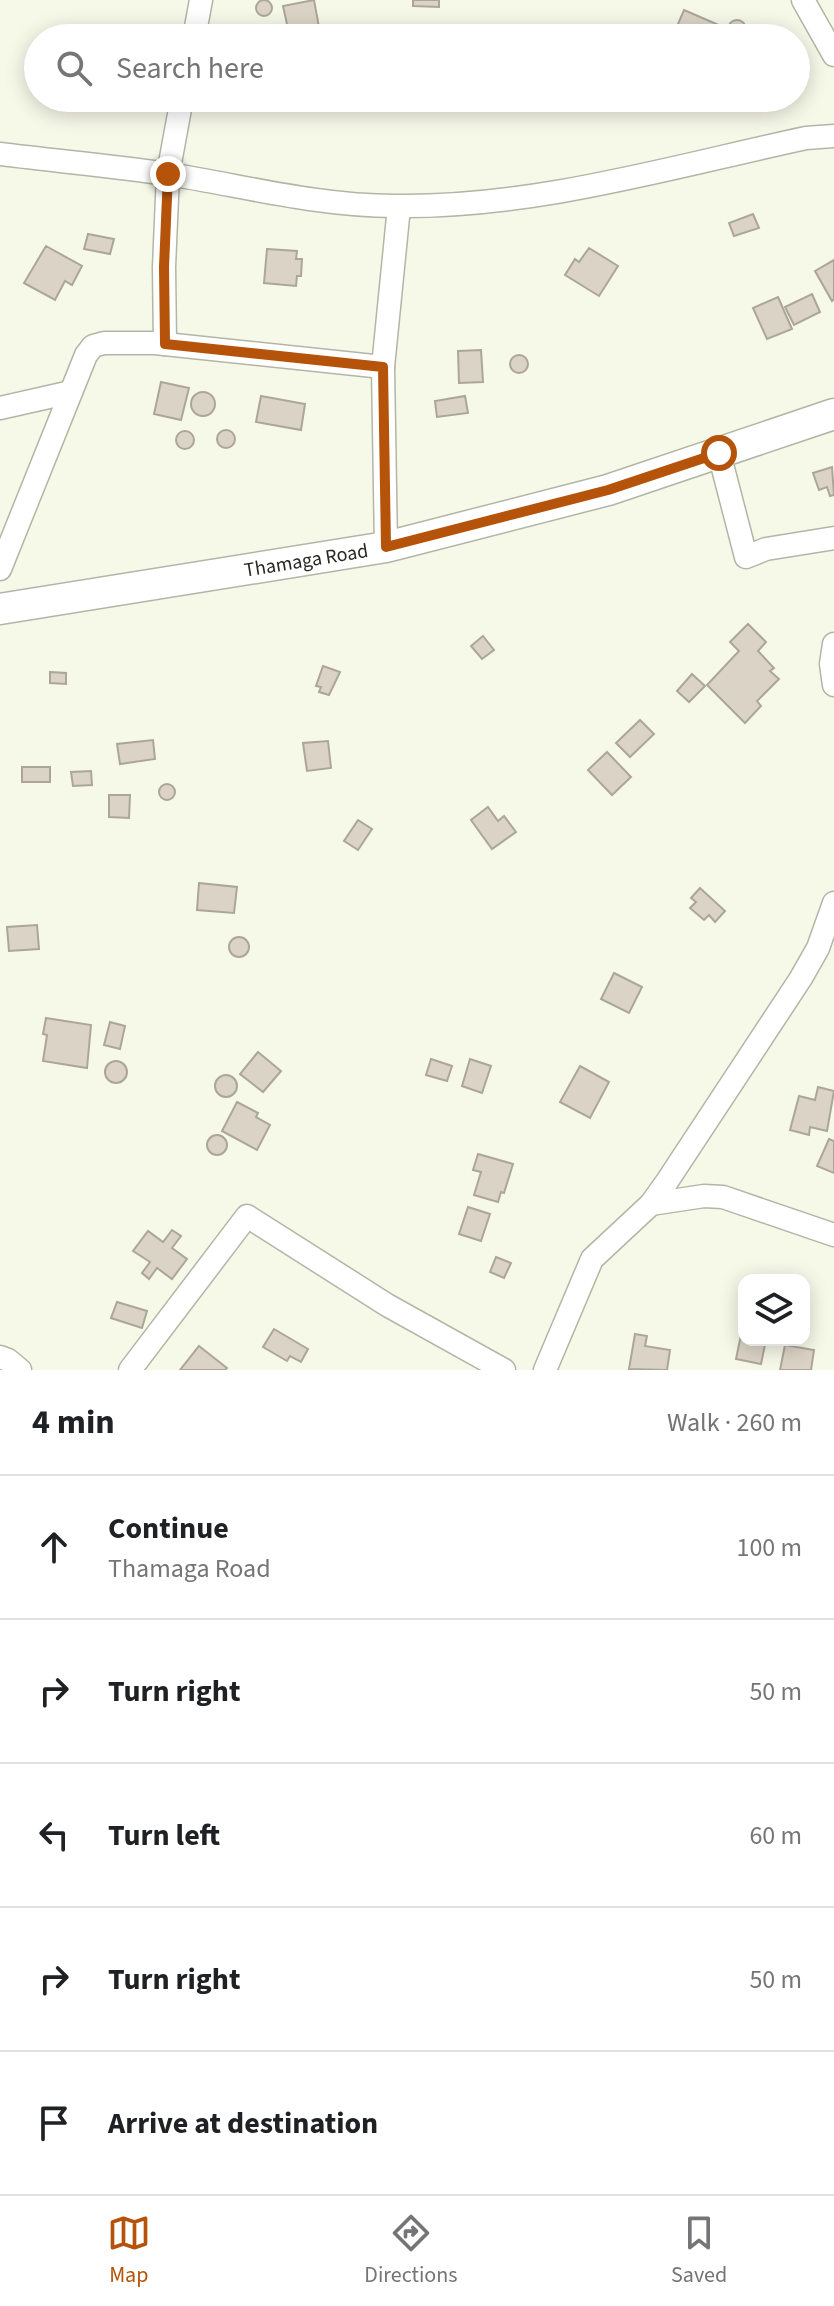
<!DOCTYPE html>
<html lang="en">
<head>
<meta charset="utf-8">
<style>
  body { margin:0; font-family:"Source Sans 3",sans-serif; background:#f6f6f6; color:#202124 }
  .controls { position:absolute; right:24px; bottom:24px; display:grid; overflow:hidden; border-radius:16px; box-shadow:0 4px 20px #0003 }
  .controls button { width:72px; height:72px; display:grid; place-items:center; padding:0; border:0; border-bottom:2px solid #e0e0e0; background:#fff; color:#202124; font:40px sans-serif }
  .stop { position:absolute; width:24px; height:24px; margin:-18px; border:6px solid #b45309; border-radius:50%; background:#fff }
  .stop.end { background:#b45309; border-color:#fff; box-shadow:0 2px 8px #0008 }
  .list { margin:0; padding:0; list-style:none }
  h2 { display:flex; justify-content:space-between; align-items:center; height:104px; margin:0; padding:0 32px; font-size:34px }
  h2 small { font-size:26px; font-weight:400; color:#757577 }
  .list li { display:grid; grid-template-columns:52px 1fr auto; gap:24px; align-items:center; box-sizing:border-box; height:144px; padding:0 32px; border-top:2px solid #e0e0e0 }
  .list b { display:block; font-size:30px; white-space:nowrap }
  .list p { margin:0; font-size:26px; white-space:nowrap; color:#757577 }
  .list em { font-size:26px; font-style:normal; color:#757577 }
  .icon { flex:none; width:44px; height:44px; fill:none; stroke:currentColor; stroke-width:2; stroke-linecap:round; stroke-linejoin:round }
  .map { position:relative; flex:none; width:834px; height:1370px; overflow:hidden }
  .search { position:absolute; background:#fff; box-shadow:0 4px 20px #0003; left:24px; right:24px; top:24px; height:88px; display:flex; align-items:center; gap:20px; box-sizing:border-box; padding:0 28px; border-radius:44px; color:#757577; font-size:30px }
  .sheet { height:824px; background:#fff }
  nav { display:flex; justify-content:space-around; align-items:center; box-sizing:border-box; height:112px; border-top:2px solid #e0e0e0; background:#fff; font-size:22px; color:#757577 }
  nav a { display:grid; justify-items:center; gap:4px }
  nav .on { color:#b45309 }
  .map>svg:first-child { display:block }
  .building { fill:#dbd4c6; stroke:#aca698; stroke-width:2 }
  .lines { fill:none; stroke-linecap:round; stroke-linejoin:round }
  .street-casing { stroke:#b3b5a6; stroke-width:25 }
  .secondary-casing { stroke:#b3b5a6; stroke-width:33 }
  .street { stroke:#fff; stroke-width:22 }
  .secondary { stroke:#fff; stroke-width:30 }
  .route { stroke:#b45309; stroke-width:10 }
  .labels { text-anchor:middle; stroke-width:8; stroke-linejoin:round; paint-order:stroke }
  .street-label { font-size:20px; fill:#272722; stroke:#f6f8e8 }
</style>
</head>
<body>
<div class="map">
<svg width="834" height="1370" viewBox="0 0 834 1370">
  <rect width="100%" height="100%" fill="#f6f8e8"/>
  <!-- building -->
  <g class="building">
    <circle cx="264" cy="8" r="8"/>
    <polygon points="314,0 321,38 290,38 283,6"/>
    <polygon points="413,0 439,0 439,7 413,6"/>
    <polygon points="684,10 721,26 716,38 672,38"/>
    <circle cx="737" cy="29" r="9"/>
    <polygon points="91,27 134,36 133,38 89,38"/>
    <polygon points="753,214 759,228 734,236 729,223"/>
    <polygon points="88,234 114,239 110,254 84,249"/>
    <polygon points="46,246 82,266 72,285 65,281 55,300 24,283"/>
    <polygon points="589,248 618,266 599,296 565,275 575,259 579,262"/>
    <polygon points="267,249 297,251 296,259 302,259 301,276 297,276 296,286 264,283"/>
    <polygon points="834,260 834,299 832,301 815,271"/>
    <polygon points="812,294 820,312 794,325 785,307"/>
    <polygon points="778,297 792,329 767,339 753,308"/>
    <polygon points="481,350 483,382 459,383 458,351"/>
    <circle cx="519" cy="364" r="9"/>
    <polygon points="161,382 189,388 181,420 154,414"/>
    <circle cx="203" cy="404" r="12"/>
    <polygon points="261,396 305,404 301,430 256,422"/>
    <polygon points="465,396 468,413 437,417 435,401"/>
    <circle cx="226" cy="439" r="9"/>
    <circle cx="185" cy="440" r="9"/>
    <polygon points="832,467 834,495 830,496 827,487 819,490 813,473"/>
    <polygon points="748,624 766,642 758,651 774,668 770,671 779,679 757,701 761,706 745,723 707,685 739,651 730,642"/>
    <polygon points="483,636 494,650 482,659 471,646"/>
    <polygon points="323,666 340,672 329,695 319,692 321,687 316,686"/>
    <polygon points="50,672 66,673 66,684 50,683"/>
    <polygon points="692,674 705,686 689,702 677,691"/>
    <polygon points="640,720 654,734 630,757 616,743"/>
    <polygon points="153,740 155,759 120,764 117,744"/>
    <polygon points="328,741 331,768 307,771 303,743"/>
    <polygon points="607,752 631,777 612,795 588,770"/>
    <rect x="22" y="767" width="28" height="15"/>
    <polygon points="91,771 92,785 73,786 71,772"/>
    <circle cx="167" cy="792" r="8"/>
    <polygon points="109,795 130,795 129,818 109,817"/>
    <polygon points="488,807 498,821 504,816 516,832 492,849 471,820"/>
    <polygon points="358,820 372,829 358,850 344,841"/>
    <polygon points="199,883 237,887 234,913 197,910"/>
    <polygon points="700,888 725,911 715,922 709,915 704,920 690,908 696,902 691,898"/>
    <polygon points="37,925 39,949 9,951 7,927"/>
    <circle cx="239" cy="947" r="10"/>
    <polygon points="614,973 642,987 629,1013 601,999"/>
    <polygon points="46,1018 91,1025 87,1068 43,1061 47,1035 43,1034"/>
    <polygon points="110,1022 125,1026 120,1049 104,1045"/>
    <polygon points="258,1052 281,1071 263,1092 240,1074"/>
    <polygon points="431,1059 452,1066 447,1081 426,1075"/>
    <polygon points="470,1059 491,1066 482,1093 462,1086"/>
    <circle cx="116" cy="1072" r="11"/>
    <polygon points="580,1066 609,1082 590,1118 560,1102"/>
    <circle cx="226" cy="1086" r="11"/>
    <polygon points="818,1087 834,1091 827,1131 810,1127 809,1135 790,1130 799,1096 815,1100"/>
    <polygon points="237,1102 258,1113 256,1117 270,1125 257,1150 222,1131"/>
    <circle cx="217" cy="1145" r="10"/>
    <polygon points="829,1139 834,1141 834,1173 817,1166"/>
    <polygon points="478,1154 513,1164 504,1193 501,1192 498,1202 474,1195 481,1172 473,1170"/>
    <polygon points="468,1207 490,1214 481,1241 459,1234"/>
    <polygon points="172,1230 181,1236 172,1248 187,1259 172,1279 157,1268 149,1279 142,1273 150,1262 133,1251 148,1231 163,1242"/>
    <polygon points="496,1257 511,1263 504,1278 490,1272"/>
    <polygon points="117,1302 147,1311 142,1328 111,1318"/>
    <polygon points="274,1329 308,1349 301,1362 290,1356 287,1361 263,1347"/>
    <polygon points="635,1334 647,1336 645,1346 670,1350 667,1370 629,1369"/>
    <polygon points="741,1335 744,1335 744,1340 766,1340 761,1364 736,1359"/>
    <polygon points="785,1345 814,1350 811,1370 780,1370"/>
    <polygon points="199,1346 227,1368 225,1370 180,1370"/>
  </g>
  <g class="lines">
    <!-- street casing -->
    <g class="street-casing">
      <g id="street">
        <polyline points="803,0 834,55"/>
        <polyline points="194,38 201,0"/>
        <path d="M0,154C56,161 112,166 168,174C244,186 318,206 395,206C534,208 671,167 806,138L834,136"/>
        <polyline points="165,344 164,267 168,174 182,98"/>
        <polyline points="0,408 71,392"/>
        <polyline points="719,453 746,557 766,549 834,538"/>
        <polyline points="386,547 383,367 399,207"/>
        <polyline points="0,569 86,355 93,346 104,343 155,343 383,367"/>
        <polyline points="834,644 831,664 834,685"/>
        <polyline points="651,1204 704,1196 723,1197 834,1235"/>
        <polyline points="0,1357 8,1360 20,1370"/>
        <polyline points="130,1370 247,1216 387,1305 504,1370"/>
        <polyline points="545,1370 592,1259 651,1204 666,1183 801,978 818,948 834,903"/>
      </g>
    </g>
    <!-- secondary casing -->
    <g class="secondary-casing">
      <g id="secondary">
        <path id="s1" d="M0,609L386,547L608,490L834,414"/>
      </g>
    </g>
    <!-- street -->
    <use href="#street" class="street"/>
    <!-- secondary -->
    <use href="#secondary" class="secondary"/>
  </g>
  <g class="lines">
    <!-- route -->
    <polyline class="route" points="168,174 164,267 165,344 383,367 386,547 608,490 719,453"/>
  </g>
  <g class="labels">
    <!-- street labels -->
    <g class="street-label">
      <text dy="7" stroke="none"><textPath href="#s1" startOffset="310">Thamaga Road</textPath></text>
    </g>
  </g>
</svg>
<div class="controls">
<button><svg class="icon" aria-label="layers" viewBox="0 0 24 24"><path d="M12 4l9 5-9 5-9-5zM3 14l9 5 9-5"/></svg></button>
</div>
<div class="stop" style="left:719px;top:453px"></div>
<div class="stop end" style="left:168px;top:174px"></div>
<div class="search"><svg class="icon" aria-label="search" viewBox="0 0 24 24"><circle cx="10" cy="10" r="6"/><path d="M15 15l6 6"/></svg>Search here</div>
</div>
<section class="sheet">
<h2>4 min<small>Walk · 260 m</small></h2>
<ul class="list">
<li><svg class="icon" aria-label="ahead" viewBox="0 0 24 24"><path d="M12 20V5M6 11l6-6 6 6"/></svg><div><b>Continue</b><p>Thamaga Road</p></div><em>100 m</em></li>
<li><svg class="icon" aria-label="right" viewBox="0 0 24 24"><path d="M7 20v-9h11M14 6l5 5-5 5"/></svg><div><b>Turn right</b></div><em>50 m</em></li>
<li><svg class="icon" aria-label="left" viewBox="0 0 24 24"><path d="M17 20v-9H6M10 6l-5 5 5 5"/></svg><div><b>Turn left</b></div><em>60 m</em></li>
<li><svg class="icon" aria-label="right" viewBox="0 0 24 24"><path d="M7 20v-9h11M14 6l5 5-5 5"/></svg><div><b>Turn right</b></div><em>50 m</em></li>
<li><svg class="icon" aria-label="arrive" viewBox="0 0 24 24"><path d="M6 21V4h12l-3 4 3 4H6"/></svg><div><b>Arrive at destination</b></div></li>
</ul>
</section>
<nav>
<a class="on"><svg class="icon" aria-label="map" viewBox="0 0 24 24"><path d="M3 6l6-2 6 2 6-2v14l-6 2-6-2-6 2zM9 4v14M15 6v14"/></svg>Map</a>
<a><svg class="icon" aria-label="directions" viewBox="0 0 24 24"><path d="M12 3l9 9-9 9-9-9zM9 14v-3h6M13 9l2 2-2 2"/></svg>Directions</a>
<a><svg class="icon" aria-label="saved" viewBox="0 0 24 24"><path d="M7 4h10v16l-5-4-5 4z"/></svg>Saved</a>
</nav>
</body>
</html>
